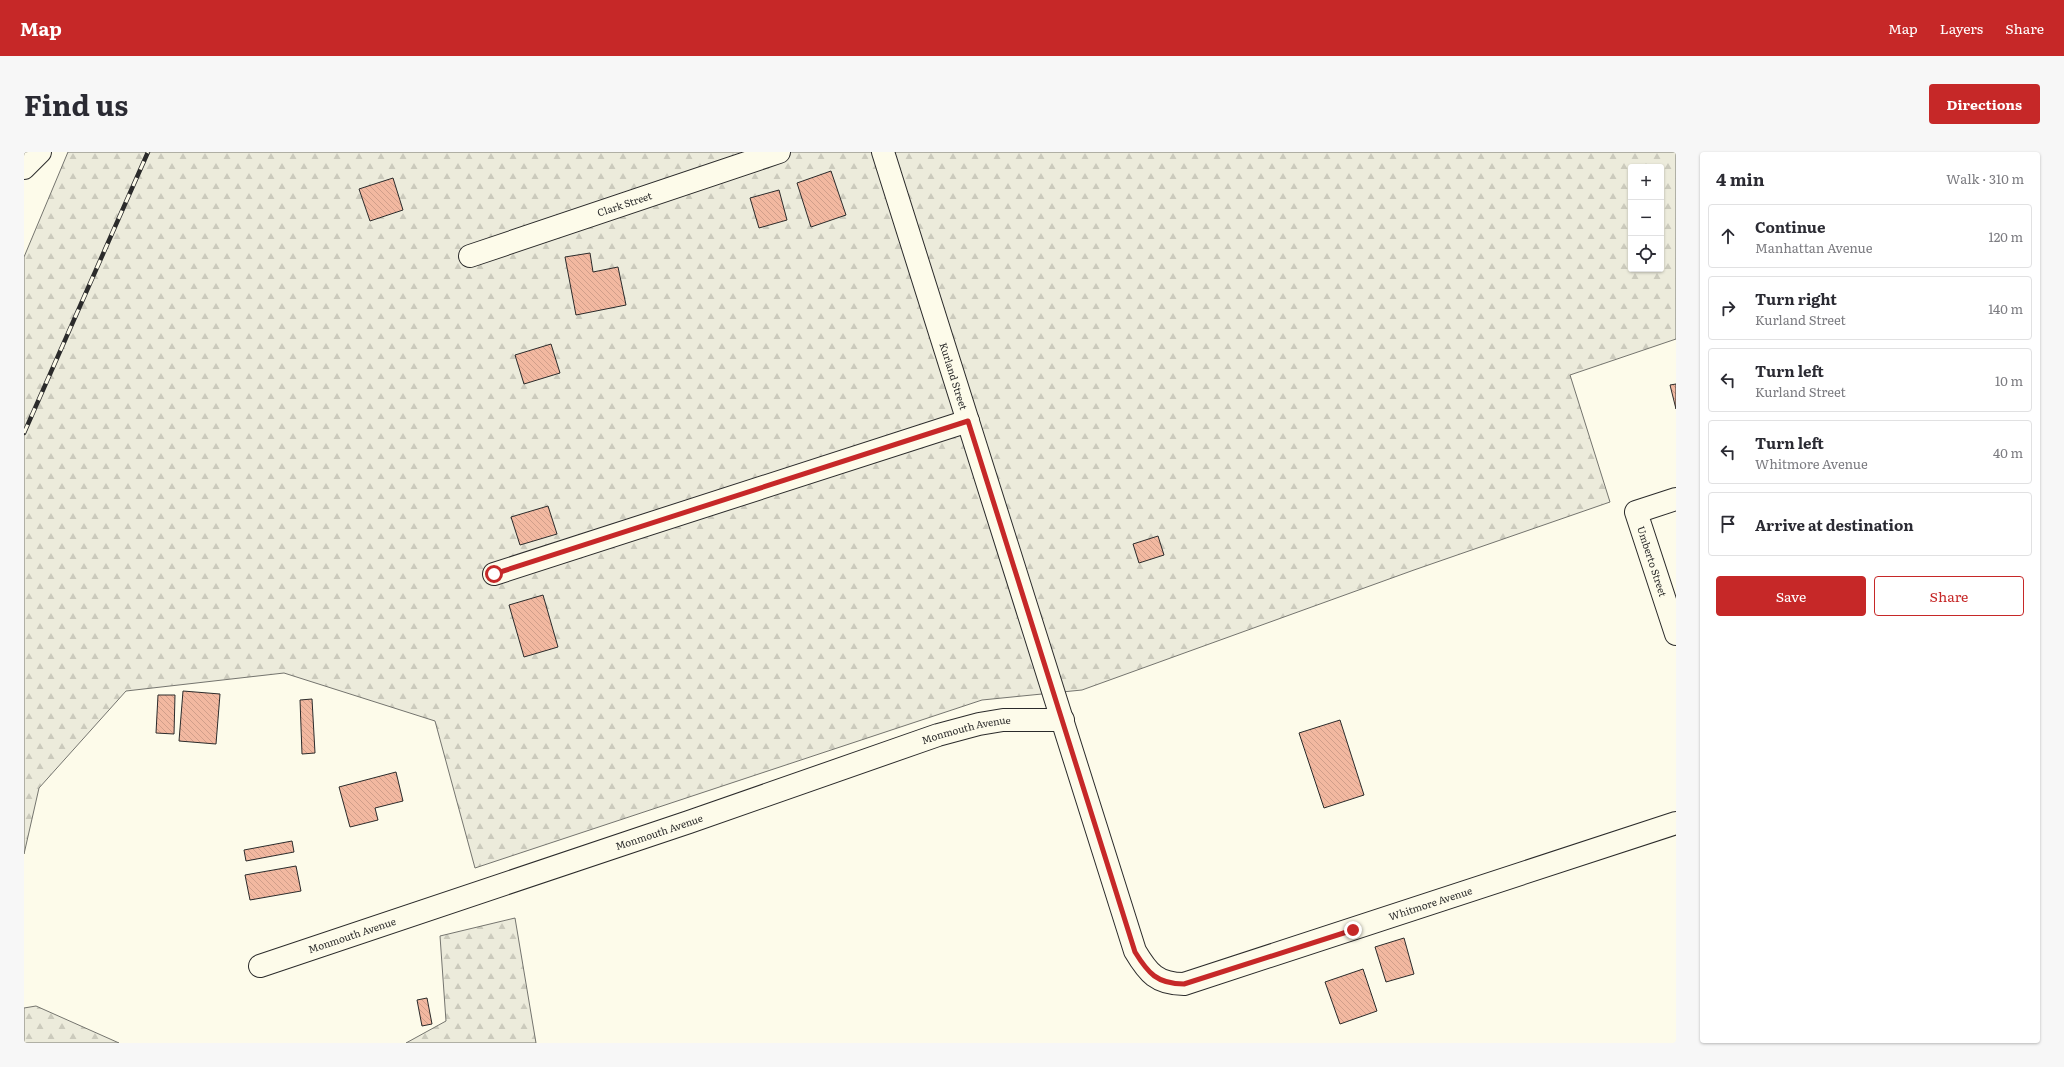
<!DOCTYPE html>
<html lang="en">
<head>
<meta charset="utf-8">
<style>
  body { margin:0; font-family:Literata,serif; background:#f7f7f7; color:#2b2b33 }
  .controls { position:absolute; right:12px; top:12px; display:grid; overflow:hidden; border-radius:4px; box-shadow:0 1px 3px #0004 }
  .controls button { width:36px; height:36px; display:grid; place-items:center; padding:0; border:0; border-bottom:1px solid #e1e1e2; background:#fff; color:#2b2b33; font:20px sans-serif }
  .stop { position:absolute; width:12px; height:12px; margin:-9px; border:3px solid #c62828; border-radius:50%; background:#fff }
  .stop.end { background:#c62828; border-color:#fff; box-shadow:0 1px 4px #0008 }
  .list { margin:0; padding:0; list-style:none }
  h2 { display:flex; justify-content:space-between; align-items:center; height:52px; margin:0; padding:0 16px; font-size:17px }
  h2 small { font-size:13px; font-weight:400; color:#7c7c81 }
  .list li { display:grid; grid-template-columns:26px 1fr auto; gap:12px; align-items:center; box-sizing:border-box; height:64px; margin:0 8px 8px; padding:0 8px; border:1px solid #e1e1e2; border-radius:4px }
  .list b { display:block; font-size:15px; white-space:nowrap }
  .list p { margin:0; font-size:13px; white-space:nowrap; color:#7c7c81 }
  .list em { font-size:13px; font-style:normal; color:#7c7c81 }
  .actions { display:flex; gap:8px; padding:12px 16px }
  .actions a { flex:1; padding:9px 0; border:1px solid #c62828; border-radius:4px; text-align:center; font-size:14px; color:#c62828 }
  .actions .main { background:#c62828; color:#fff }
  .icon { flex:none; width:22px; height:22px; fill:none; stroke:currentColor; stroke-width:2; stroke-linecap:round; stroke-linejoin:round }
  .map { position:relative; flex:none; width:1652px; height:891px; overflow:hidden; border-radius:4px }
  header { display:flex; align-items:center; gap:24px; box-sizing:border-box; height:56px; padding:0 20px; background:#c62828; color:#fff }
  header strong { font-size:19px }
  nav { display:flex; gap:22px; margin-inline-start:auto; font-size:14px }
  .intro { display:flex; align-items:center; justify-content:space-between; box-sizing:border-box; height:96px; padding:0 24px }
  h1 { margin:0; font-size:28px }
  .button { padding:10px 18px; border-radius:4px; background:#c62828; color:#fff; font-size:14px; font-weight:700 }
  main { display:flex; gap:24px; padding:0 24px }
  aside { flex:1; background:#fff; border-radius:4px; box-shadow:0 1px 3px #0004 }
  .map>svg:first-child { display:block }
  .forest { fill:url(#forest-firs); stroke:#74746e; fill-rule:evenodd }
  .building { fill:url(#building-back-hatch); stroke:#2b2b2b }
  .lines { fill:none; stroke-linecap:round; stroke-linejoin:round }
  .street-casing { stroke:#2b2b2b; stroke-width:24 }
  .street { stroke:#fdfbea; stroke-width:22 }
  .rail-casing { stroke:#2b2b2b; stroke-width:4.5 }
  .rail { stroke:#fdfbea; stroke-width:3; stroke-dasharray:9; stroke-linecap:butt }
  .route { stroke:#c62828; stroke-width:5 }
  .labels { text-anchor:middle; stroke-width:3; stroke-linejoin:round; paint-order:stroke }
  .street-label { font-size:10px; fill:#2b2b2b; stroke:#fdfbea }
</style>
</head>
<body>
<header>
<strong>Map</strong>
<nav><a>Map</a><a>Layers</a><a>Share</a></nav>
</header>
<div class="intro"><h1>Find us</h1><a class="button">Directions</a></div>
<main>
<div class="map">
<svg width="1652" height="891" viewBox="0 0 1652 891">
  <defs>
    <pattern id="forest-firs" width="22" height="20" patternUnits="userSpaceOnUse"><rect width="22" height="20" fill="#ecebdb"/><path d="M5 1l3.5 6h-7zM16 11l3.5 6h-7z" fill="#cbcabc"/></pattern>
    <pattern id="building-back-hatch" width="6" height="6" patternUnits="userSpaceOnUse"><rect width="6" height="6" fill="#f2b8a0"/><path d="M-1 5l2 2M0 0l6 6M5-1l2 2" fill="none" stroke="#d09e8a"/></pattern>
  </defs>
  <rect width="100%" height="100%" fill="#fdfbea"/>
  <!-- forest -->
  <g class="forest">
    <path d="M44,0H1652V187L1546,223L1586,350L1390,418L1058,538L958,548L451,716L411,569L260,521L102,539L15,636L0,702V105ZM1607,15H1637V117H1607Z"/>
    <polygon points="491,766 512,891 382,891 422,869 416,784"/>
    <polygon points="12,854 95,891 0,891 0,856"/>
  </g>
  <!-- building -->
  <g class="building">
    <polygon points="807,19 822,63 787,75 773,31"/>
    <polygon points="369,26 379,58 346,69 335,37"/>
    <polygon points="755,38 763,68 735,76 726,46"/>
    <polygon points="566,101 569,120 594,115 602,153 552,163 541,105"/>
    <polygon points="527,192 536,221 500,232 491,203"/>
    <polygon points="1652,232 1652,257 1646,233"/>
    <polygon points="524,354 533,382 496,393 487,365"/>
    <polygon points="1134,384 1140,403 1115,411 1109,392"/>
    <polygon points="519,443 534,495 500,505 485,453"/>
    <polygon points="159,539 196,542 192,592 155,589"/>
    <polygon points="134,543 151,543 150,582 132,581"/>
    <polygon points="288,547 291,601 278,602 276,548"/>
    <polygon points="1316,568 1340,643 1300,656 1275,581"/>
    <polygon points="372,620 379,649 351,656 354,668 326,675 315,635"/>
    <polygon points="268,689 270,700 222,709 220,698"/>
    <polygon points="272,714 277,739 226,748 221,723"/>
    <polygon points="1380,786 1390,822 1362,830 1351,795"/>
    <polygon points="1339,817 1353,859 1316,872 1301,830"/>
    <polygon points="403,846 408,872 398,874 393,848"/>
  </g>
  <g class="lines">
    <!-- street casing -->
    <g class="street-casing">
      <g id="street">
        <path id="s1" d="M859,0L1111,799C1124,821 1133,832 1160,832L1652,671"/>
        <polyline points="0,16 16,0"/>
        <path id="s2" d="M446,104L755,0"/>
        <path id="s3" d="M1652,347L1612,360L1652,482"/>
        <polyline points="470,422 944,269"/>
        <path id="s4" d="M236,814L665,670L914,583L955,572L979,568H1039"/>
      </g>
    </g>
    <!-- street -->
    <use href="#street" class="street"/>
    <!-- rail casing -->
    <g class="rail-casing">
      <polyline id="rail" points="0,281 124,0"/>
    </g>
    <!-- rail -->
    <use href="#rail" class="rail"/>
  </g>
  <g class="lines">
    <!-- route -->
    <path class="route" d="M470,422L944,269L1111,800C1124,821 1133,832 1160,832L1329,778"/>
  </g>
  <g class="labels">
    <!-- street labels -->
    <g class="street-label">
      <text dy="4" stroke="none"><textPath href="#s2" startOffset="163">Clark Street</textPath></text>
      <text dy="4" stroke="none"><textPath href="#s1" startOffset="235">Kurland Street</textPath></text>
      <text dy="4" stroke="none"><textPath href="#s3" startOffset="94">Umberto Street</textPath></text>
      <text dy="4" stroke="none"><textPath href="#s4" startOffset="745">Monmouth Avenue</textPath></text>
      <text dy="4" stroke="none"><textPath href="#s4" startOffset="421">Monmouth Avenue</textPath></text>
      <text dy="4" stroke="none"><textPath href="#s1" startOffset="1160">Whitmore Avenue</textPath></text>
      <text dy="4" stroke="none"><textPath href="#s4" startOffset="97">Monmouth Avenue</textPath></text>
    </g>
  </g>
</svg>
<div class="controls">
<button>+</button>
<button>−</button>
<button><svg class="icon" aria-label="locate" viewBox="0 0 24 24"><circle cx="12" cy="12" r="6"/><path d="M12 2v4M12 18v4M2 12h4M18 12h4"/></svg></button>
</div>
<div class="stop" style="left:470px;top:422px"></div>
<div class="stop end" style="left:1329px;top:778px"></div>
</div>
<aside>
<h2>4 min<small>Walk · 310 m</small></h2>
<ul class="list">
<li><svg class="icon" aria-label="ahead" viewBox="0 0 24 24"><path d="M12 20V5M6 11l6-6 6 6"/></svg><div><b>Continue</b><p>Manhattan Avenue</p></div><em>120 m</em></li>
<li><svg class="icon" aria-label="right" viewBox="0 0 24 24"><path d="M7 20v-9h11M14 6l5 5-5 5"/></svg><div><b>Turn right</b><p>Kurland Street</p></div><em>140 m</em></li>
<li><svg class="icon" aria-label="left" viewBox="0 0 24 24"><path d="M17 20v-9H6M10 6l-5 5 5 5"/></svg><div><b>Turn left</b><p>Kurland Street</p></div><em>10 m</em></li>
<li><svg class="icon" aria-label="left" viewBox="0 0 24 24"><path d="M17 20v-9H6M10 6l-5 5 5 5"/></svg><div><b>Turn left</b><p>Whitmore Avenue</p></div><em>40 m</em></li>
<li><svg class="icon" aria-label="arrive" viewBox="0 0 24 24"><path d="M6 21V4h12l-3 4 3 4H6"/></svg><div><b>Arrive at destination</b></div></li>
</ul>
<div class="actions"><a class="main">Save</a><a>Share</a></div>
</aside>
</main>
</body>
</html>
